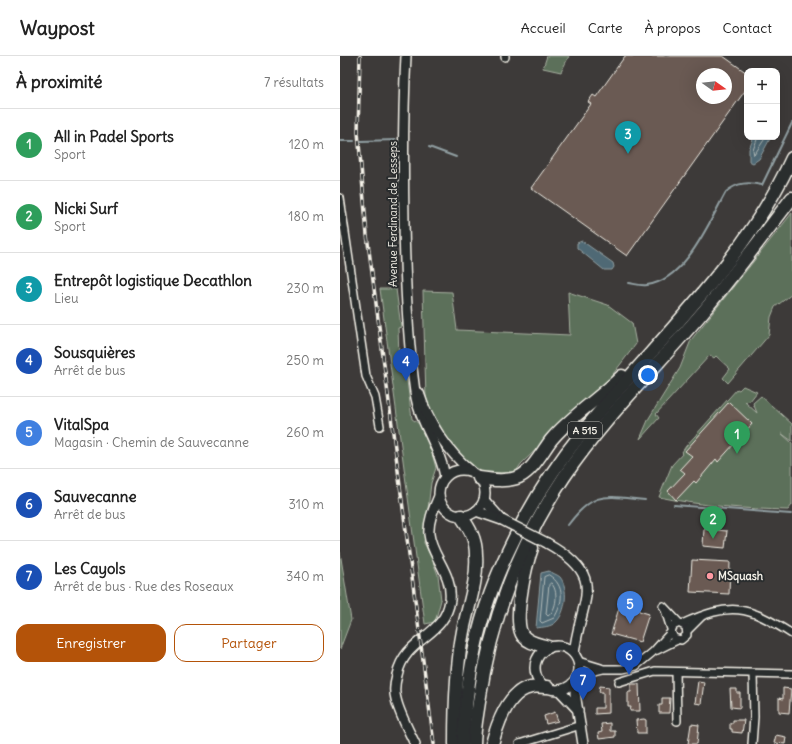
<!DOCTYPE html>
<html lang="fr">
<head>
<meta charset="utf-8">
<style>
  body { margin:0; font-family:Delius,sans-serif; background:#f2f2f2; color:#222 }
  .controls { position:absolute; right:12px; top:12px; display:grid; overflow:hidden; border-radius:8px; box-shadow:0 4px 16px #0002 }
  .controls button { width:36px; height:36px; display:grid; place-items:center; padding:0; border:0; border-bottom:1px solid #e0e0e0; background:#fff; color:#222; font:20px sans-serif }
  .compass { position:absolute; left:356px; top:12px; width:36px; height:36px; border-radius:50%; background:#fff; box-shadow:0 4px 16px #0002; rotate:105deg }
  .you { position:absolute; left:308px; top:319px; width:14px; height:14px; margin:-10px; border:3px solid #fff; border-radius:50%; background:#1a73e8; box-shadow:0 0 0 6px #1a73e833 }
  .badge { display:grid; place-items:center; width:26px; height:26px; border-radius:50%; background:#b45309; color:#fff; font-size:13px; font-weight:700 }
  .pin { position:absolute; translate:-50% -33px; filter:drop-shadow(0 1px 2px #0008) }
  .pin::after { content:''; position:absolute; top:21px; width:14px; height:12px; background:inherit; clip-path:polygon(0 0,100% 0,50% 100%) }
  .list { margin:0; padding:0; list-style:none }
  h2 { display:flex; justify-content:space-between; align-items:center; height:52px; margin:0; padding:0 16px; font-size:17px }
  h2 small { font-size:13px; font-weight:400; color:#767676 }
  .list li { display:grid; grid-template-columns:26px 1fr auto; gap:12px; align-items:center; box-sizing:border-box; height:72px; padding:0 16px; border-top:1px solid #e0e0e0 }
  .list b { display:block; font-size:15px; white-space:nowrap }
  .list p { margin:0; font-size:13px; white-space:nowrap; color:#767676 }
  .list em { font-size:13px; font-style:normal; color:#767676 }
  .actions { display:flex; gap:8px; padding:12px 16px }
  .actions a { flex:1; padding:9px 0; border:1px solid #b45309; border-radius:12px; text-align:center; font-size:14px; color:#b45309 }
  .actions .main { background:#b45309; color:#fff }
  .map { position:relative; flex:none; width:452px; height:688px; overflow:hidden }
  header { display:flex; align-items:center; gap:24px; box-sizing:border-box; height:56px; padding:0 20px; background:#fff; border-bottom:1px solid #e0e0e0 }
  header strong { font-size:19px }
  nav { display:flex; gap:22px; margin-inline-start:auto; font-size:14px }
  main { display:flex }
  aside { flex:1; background:#fff }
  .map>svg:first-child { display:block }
  .green { fill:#5b705a; stroke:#a8b0a1 }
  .water { fill:#4f6974; stroke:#919fa2 }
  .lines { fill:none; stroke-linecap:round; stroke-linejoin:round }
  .shore { stroke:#b2bbba; stroke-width:1 }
  .stream { stroke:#919fa2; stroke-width:2 }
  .building { fill:#6a5a52; stroke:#f4f1e8; fill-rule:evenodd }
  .street-casing { stroke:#f4f1e8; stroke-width:10 }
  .secondary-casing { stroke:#f4f1e8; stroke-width:12 }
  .highway-casing { stroke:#f4f1e8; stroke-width:15 }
  .street { stroke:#2a2d2e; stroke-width:7 }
  .secondary { stroke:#2a2d2e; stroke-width:9 }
  .highway { stroke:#2a2d2e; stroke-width:12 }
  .rail-casing { stroke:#f4f1e8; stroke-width:3.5 }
  .rail { stroke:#2a2d2e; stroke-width:2; stroke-dasharray:6; stroke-linecap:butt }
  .secondary-bridge-casing { stroke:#f4f1e8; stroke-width:12; stroke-linecap:butt }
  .secondary-bridge { stroke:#2a2d2e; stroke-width:9 }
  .poi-dot { fill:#ff9aa2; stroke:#2a2d2e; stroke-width:1.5 }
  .labels { text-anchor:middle; stroke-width:4; stroke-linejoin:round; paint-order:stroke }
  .shield { fill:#2a2d2e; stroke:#b7b6b0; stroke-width:1 }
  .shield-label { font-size:10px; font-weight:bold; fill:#f4f1e8 }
  .street-label { font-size:11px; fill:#f4f1e8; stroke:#2a2d2e }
  .poi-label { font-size:11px; font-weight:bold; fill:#f4f1e8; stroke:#2a2d2e; text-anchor:start }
</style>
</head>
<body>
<header>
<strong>Waypost</strong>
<nav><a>Accueil</a><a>Carte</a><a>À propos</a><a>Contact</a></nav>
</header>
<main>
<aside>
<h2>À proximité<small>7 résultats</small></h2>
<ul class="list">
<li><span class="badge" style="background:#2e9e5b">1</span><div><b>All in Padel Sports</b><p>Sport</p></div><em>120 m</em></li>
<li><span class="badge" style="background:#2e9e5b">2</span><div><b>Nicki Surf</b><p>Sport</p></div><em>180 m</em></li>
<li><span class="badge" style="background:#0f9aa8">3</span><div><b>Entrepôt logistique Decathlon</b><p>Lieu</p></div><em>230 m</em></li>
<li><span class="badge" style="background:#1a4fb4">4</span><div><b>Sousquières</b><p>Arrêt de bus</p></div><em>250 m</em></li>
<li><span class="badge" style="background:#3f7fe0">5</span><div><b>VitalSpa</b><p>Magasin · Chemin de Sauvecanne</p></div><em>260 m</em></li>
<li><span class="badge" style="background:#1a4fb4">6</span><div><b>Sauvecanne</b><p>Arrêt de bus</p></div><em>310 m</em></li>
<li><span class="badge" style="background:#1a4fb4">7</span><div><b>Les Cayols</b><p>Arrêt de bus · Rue des Roseaux</p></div><em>340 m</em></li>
</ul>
<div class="actions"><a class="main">Enregistrer</a><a>Partager</a></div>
</aside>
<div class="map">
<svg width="452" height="688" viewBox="0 0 452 688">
  <rect width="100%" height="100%" fill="#3d3a39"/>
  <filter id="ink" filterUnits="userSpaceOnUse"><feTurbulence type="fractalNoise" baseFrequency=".025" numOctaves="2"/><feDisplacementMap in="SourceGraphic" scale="8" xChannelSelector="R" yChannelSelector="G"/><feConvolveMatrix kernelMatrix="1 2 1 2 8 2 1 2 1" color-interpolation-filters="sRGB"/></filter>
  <g filter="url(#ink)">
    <!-- green -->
    <g class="green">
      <polygon points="207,0 229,0 221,16 203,12"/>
      <polygon points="452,157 452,238 435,251 431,261 429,279 388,327 383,322 390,313 376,300 374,302 370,299 316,358 319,362 300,383 309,362 340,312 351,284"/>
      <polygon points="40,233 56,233 61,271 58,272 59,300 64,302 72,363 81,369 89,387 96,412 91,427 84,487 90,498 98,519 101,544 95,566 85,568"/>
      <polygon points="83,235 112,236 117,274 230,279 228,236 268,249 292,267 296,288 270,322 181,408 175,417 148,420 133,412 119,399 104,378 86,343"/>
      <path d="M403,330L417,336L410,345L405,346L417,357L413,347L421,340L452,368V385L441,377L452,387V449L448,454C404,453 362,450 319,441L332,409L343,397L342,396L346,390L397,333L399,334Z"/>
      <polygon points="0,496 11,564 0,593"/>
    </g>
    <!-- water -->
    <g class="water">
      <polygon points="414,81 431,81 419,103 413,107 409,105 409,93"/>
      <polygon points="242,185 273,207 274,211 272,214 264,214 237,192 237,187"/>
      <path d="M209,515C212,517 218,519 220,521C229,532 226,557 216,566C211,571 203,571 196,572L201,517Z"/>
    </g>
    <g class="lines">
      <!-- shore -->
      <g class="shore">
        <polyline points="418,81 413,94 414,99 426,81"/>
        <path d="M209,519C226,530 223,547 214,562L202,567L200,565L204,521Z"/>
        <path d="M211,527C219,534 217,554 208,560L206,558L209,529Z"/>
      </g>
      <!-- stream -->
      <g class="stream">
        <polyline points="0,85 14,85"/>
        <polyline points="21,85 56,84"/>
        <polyline points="89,91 116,101"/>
        <path d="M289,227C295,228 301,230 307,229C346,224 369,166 386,136C397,126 409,126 422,129L452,67"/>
        <polyline points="334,449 451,458"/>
        <path d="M228,469C254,434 265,440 305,444"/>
      </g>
    </g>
    <!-- building -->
    <g class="building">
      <path d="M285,0H383L407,17V32L287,200L191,132L251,48L248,46L253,39L256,41ZM362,18H386V42H362Z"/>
      <polygon points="389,346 412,368 378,406 376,403 356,427 354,425 336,444 328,435 345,417 340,413 352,400 345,395"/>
      <polygon points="364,473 387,475 385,492 363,490"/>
      <polygon points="352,504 390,506 389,538 350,536"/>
      <polygon points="280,549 290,552 291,549 300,552 299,555 309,558 300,586 271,578"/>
      <polygon points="358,625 364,626 361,648 355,647"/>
      <polygon points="291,628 299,628 300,655 290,655 291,651 288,651 288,636 291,636"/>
      <polygon points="260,630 269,631 269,657 255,658 255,652 263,652 263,636 259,636"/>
      <polygon points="443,632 451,633 449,657 439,656 439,642 443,643"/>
      <polygon points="390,633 397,633 397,637 400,637 400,652 391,651"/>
      <polygon points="322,642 330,642 329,657 319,657 319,649 322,649"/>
      <polygon points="215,656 218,665 206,668 204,660"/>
      <polygon points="304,663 306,664 306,677 297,677 296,664"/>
      <polygon points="393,664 404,664 402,677 392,676 392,673 390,673 390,667 393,667"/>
      <polygon points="270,667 270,675 275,675 275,681 259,683 258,677 262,676 261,668"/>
      <polygon points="351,668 359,669 357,688 348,688"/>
      <polygon points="436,679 446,681 445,688 434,687"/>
    </g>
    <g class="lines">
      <!-- street casing -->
      <g class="street-casing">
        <g id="street">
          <polyline points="165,1 165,0"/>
          <polyline points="0,142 26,320 35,341 40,370"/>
          <polyline points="323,550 339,567 346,571 347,579 341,584 334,582 331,576 333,570 339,567"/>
          <polyline points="325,554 331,573"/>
          <path d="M342,568C391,546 407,549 452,578"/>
          <polyline points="347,575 361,561"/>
          <polyline points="317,594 337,584"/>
          <polyline points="238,605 261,612"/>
          <polyline points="336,616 337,665"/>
          <polyline points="238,619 263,613 283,613 296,610 313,596 331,576"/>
          <polyline points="279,626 315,615 452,618"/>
          <polyline points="179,688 241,669"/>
          <polyline points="412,688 414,661 413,618"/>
        </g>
      </g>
      <!-- secondary casing -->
      <g class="secondary-casing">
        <g id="secondary">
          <path d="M66,0C63,55 63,111 64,167C65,224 67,278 75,336C79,366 100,390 105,421"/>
          <path d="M79,337C88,366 108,396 131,415"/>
          <circle cx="122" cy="437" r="23"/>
          <polyline points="144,444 161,463"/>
          <polyline points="136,455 162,464"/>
          <path d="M207,487C270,522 240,542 234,598"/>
          <circle cx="217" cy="612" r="22"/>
          <polyline points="236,623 235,637 243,688"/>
          <polyline points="219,634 238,654"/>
          <path d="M75,688C69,675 59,657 56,643C54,636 55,626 57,619C65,581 105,581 110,544C113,517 91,500 89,478C88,465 94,452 99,440"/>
        </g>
      </g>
      <!-- highway casing -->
      <g class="highway-casing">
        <g id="highway">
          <path d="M139,422C152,424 167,426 179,421C193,414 202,396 211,384C231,360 259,343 282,320"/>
          <path d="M192,492C186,508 172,566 183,580C190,588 199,588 208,591"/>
          <path d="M115,688C115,651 116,611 123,575C128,550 138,524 136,499C136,483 130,473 121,460"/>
          <path d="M123,688C125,656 128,624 135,592C150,518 194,436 241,378C314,287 403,209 452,102"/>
          <path d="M134,688C134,674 137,660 139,646C150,566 179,488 224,421C264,362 316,311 362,257C393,220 422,181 452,142"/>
          <path d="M152,688C157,669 168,635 191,631C196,630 202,631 207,631"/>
        </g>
      </g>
      <!-- street -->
      <use href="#street" class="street"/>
      <!-- secondary -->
      <use href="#secondary" class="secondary"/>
      <!-- highway -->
      <use href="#highway" class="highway"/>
      <!-- rail casing -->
      <g class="rail-casing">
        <polyline id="rail" points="20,0 18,76 27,179 94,688"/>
      </g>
      <!-- rail -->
      <use href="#rail" class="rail"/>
      <!-- secondary-bridge casing -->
      <g class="secondary-bridge-casing">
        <polyline id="secondary-bridge" points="162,464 207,487"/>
      </g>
      <!-- secondary-bridge -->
      <use href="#secondary-bridge" class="secondary-bridge"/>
    </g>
  </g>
  <!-- markers -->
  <circle class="poi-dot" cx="370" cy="520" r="4"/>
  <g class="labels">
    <!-- shield labels -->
    <rect class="shield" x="228" y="366" width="34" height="16" rx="3"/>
    <g class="shield-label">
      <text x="245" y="378">A 515</text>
    </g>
    <!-- street labels -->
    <g class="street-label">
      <text transform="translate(53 158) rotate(-90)" y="4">Avenue Ferdinand de Lesseps</text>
    </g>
    <!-- poi labels -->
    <g class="poi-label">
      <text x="378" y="524">MSquash</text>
    </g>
  </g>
</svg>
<div class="controls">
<button>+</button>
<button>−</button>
</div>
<svg class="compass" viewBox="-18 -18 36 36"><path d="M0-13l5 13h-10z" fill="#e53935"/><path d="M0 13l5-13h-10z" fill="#767676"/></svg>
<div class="you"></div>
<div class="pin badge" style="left:397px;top:398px;background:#2e9e5b">1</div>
<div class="pin badge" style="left:373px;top:483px;background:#2e9e5b">2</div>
<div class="pin badge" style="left:288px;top:98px;background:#0f9aa8">3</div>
<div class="pin badge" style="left:66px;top:325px;background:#1a4fb4">4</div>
<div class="pin badge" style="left:290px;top:568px;background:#3f7fe0">5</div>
<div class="pin badge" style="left:289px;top:619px;background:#1a4fb4">6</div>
<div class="pin badge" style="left:243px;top:644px;background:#1a4fb4">7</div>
</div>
</main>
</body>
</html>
